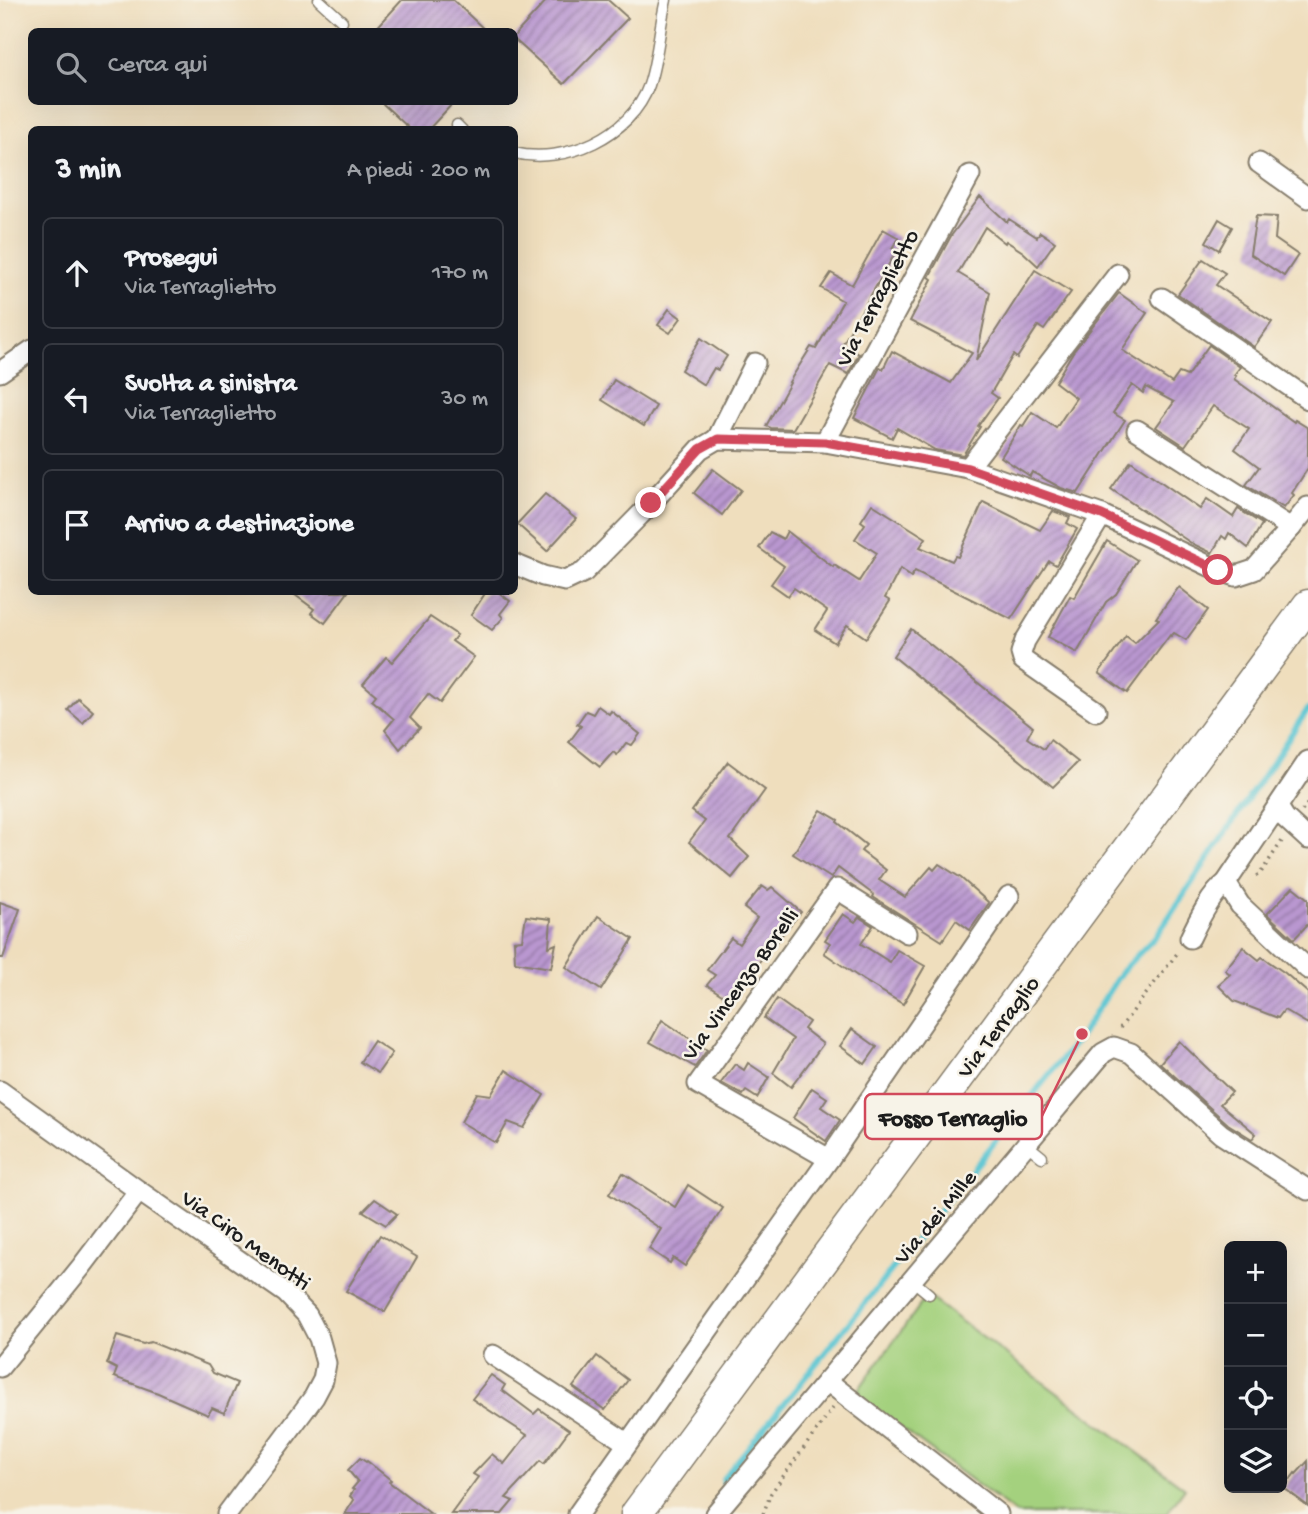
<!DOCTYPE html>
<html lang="it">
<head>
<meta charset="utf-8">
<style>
  body { margin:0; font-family:"Gochi Hand",sans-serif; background:#20242c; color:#f1f3f6 }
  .controls { position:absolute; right:21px; bottom:21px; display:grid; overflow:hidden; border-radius:10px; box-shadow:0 7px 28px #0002 }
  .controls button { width:63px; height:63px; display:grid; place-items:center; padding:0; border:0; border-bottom:2px solid #363941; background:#171b24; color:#f1f3f6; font:35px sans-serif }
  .stop { position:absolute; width:21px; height:21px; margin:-16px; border:5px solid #d1495b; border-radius:50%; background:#fff }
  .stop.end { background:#d1495b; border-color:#fff; box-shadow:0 2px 7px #0008 }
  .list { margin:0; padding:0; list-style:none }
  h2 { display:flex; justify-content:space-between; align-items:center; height:91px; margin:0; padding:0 28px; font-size:30px }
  h2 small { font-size:23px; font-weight:400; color:#9ea1a6 }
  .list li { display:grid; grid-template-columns:46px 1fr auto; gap:21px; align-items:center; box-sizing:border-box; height:112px; margin:0 14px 14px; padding:0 14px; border:2px solid #363941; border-radius:10px }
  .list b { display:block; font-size:26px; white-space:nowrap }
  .list p { margin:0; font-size:23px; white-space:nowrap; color:#9ea1a6 }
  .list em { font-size:23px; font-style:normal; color:#9ea1a6 }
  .icon { flex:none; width:38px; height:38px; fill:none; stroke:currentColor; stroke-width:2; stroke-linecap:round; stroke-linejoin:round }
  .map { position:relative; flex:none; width:1308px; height:1514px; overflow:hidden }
  .search { position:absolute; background:#171b24; box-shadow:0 7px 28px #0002; left:28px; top:28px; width:490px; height:77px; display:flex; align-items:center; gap:18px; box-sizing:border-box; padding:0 24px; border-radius:10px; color:#9ea1a6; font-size:26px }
  .panel { position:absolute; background:#171b24; box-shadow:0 7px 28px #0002; left:28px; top:126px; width:490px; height:469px; border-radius:10px }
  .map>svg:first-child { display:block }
  .green { fill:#a4d17e; stroke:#60764d; stroke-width:2 }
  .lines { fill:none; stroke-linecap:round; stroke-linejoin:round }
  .stream { stroke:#59c5d2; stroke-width:6 }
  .building { fill:url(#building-hatch) }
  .lane-casing { stroke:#867d6c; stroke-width:13 }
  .street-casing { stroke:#867d6c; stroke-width:23 }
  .primary-casing { stroke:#867d6c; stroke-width:33 }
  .path { stroke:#867d6c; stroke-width:3.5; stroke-dasharray:2 5; stroke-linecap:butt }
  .lane { stroke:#fff; stroke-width:10 }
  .street { stroke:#fff; stroke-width:19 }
  .primary { stroke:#fff; stroke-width:30 }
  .route { stroke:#d1495b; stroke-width:9 }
  .labels { text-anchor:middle; stroke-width:5; stroke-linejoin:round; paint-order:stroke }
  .street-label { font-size:23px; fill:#1c1c1c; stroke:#f7f3e8 }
  .leader { fill:none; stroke:#d1495b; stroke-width:2.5 }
  .callout-dot { fill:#d1495b; stroke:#f7f3e8; stroke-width:2.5 }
  .callout { fill:#f7f3e8; stroke:#d1495b; stroke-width:2.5 }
  .callout-label { font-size:24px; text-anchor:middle; font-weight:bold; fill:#1c1c1c }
</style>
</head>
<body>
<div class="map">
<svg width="1308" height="1514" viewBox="0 0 1308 1514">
  <defs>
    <pattern id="building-hatch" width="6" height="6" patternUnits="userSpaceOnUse" patternTransform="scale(1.75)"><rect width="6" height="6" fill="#b997d0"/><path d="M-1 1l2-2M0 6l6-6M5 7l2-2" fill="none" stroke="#967aa8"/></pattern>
  </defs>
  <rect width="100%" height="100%" fill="#f7f3e8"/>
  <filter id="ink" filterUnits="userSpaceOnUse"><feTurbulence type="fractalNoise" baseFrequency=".0143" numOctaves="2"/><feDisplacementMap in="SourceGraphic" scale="14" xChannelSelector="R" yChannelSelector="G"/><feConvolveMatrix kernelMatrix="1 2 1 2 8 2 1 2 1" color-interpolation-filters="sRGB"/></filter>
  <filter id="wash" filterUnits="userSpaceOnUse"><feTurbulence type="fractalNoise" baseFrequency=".00686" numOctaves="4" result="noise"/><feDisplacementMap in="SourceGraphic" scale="28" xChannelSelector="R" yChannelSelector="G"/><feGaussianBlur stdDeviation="1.57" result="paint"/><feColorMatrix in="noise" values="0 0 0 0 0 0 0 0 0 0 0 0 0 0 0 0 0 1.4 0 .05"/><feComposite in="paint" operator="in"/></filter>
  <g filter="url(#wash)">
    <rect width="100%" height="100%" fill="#efdebd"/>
    <!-- green -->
    <polygon class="green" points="927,1296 1185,1488 1166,1514 1017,1514 855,1394"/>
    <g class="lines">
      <!-- stream -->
      <polyline class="stream" points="726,1492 723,1479 1082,1034 1121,972 1157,935 1308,709"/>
    </g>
    <g id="blocks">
      <!-- building -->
      <g class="building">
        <polygon points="402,0 453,0 487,32 373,32"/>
        <polygon points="547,0 608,0 628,18 564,84 514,39 514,36"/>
        <polygon points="381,102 454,102 428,130 411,130"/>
        <polygon points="980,197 1007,222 1009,219 1037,237 1040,232 1055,242 1038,266 1023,252 1006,241 1005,243 985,227 958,273 990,292 976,361 1035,270 1071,292 1044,330 1038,326 1017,358 1013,355 991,393 998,398 978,426 980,427 963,455 935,450 897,428 892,438 854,418 880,367 883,369 892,351 951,383 972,353 910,321 932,279 929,277 951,236"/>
        <polygon points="1256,216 1277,217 1275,239 1298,255 1284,276 1250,254"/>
        <polygon points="1219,219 1232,227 1219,250 1206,242"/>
        <polygon points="883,229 899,238 892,248 897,250 842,345 859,354 848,374 830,365 793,429 771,428 766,426 790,383 789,382 811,347 816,349 843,301 821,288 831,273 852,285"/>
        <polygon points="1203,259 1225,273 1216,285 1272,322 1254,347 1178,294"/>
        <polygon points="1119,293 1147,313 1122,350 1172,383 1179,373 1187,376 1209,345 1240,367 1234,375 1236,376 1234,379 1294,422 1295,420 1308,428 1308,468 1292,493 1294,495 1284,508 1246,485 1259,467 1235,449 1249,429 1213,406 1185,446 1156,427 1174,402 1146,387 1143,393 1132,385 1113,413 1125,420 1078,493 1061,488 1032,472 1030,476 1001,457 1021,425 1023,426 1032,412 1056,428 1076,398 1055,382 1073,352"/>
        <polygon points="669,309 681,318 670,333 658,325"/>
        <polygon points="701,338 727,356 718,370 714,368 704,385 681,370"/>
        <polygon points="614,380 656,406 644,426 602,400"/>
        <polygon points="1131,461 1200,509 1207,499 1233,517 1238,509 1262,524 1248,548 1229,533 1226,539 1222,536 1212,553 1191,543 1111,489"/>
        <polygon points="713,469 741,490 722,515 694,493"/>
        <polygon points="545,494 576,519 547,551 517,524"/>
        <polygon points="983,502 1040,530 1053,511 1070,517 1067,523 1077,529 1056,565 1049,561 1011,619 915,571 911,577 900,569 885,598 890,601 866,638 847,625 835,643 815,630 827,611 794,588 788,596 771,584 784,566 759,548 770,532 783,539 787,531 833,567 834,565 859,581 877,553 855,539 865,524 861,521 872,504 926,538 920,547 952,561 955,556 958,557"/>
        <polygon points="1107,541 1137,560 1116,594 1106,602 1077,653 1048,637 1070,596 1074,598"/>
        <polygon points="1179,587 1208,610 1186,640 1174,633 1171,636 1170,635 1127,693 1099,673 1126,636 1135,643 1159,619 1156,618"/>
        <polygon points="291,592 348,592 325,623 311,613 314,609"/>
        <polygon points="486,592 498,592 510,601 500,614 503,618 492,630 471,615"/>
        <polygon points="430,617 457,635 452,641 474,657 440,703 428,694 410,718 420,728 400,749 385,730 394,719 372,700 376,695 363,684 386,657 392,662"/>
        <polygon points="911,629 1033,727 1027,738 1044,749 1050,740 1078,762 1053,787 893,656"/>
        <polygon points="78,698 93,711 83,723 68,710"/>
        <polygon points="598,706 609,714 611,711 640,734 632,745 626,743 617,755 613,752 600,767 569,742 581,726 577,724 586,711 593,714"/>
        <polygon points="728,762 765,790 730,839 749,857 732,878 689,842 705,821 692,811"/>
        <polygon points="821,810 838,820 837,822 866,845 861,851 886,870 879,880 905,897 931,867 934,870 939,864 961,878 989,903 970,930 956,920 942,941 873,897 874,895 838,868 831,878 793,854"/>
        <polygon points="762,886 768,890 772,887 801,912 728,999 707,985 715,975 707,970 731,938 739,944 757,918 744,908"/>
        <polygon points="1293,887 1308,899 1308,924 1294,939 1267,914"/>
        <polygon points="0,902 20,909 3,958 0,958"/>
        <polygon points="843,914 855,922 859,917 873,926 861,944 890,962 897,950 925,966 903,1004 863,980 824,953 830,943 825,940"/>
        <polygon points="526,916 551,919 549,947 556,944 551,968 515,962 514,941 522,940"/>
        <polygon points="598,916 633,939 601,990 566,967"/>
        <polygon points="1243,947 1259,960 1262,957 1285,973 1308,993 1308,1024 1284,1010 1278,1018 1234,1001 1218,985 1230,974 1225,970"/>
        <polygon points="777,999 809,1022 804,1029 823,1044 791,1087 773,1073 793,1039 764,1018"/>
        <polygon points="662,1020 707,1050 695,1067 650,1042"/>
        <polygon points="852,1029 877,1047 865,1064 840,1046"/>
        <polygon points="374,1041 392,1053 378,1073 360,1062"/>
        <polygon points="1179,1041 1232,1092 1220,1104 1256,1134 1252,1139 1228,1124 1160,1063"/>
        <polygon points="748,1063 769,1077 757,1098 746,1091 743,1095 721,1083 735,1064 744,1070"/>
        <polygon points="506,1070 544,1095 524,1128 508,1122 496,1143 461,1122 477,1093 491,1095"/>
        <polygon points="812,1088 827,1098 821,1107 840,1120 826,1141 793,1118"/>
        <polygon points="623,1173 675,1207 688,1185 723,1208 685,1266 673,1258 670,1263 649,1249 661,1229 609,1194"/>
        <polygon points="375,1199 397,1214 386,1225 363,1211"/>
        <polygon points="380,1235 417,1257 385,1312 346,1291"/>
        <polygon points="117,1336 143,1344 151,1342 208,1365 213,1373 237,1383 224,1413 212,1408 208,1415 158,1393 114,1377 117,1369 107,1364"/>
        <polygon points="597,1356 628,1380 605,1410 573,1387"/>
        <polygon points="491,1375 505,1385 502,1390 534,1414 539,1409 569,1430 544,1464 540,1461 506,1498 513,1501 502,1514 451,1514 478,1477 473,1474 492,1454 504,1464 527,1435 472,1399"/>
        <polygon points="360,1458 366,1462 367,1461 391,1480 389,1482 431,1514 345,1514 354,1500 350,1496 354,1490 352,1489 358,1482 348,1470"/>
        <polygon points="1308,1461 1308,1506 1284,1488 1295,1473 1296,1474"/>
      </g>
    </g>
  </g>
  <g filter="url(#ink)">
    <use href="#blocks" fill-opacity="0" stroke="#867d6c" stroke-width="2"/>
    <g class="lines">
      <!-- lane casing -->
      <g class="lane-casing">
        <g id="lane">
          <polyline points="319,0 342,21"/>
          <polyline points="457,125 462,130"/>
          <path d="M514,153C565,165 631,136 649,85C658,58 659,28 666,0"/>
          <polyline points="1026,1144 1042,1157"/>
          <polyline points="912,1280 929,1294"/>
        </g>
      </g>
      <!-- street casing -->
      <g class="street-casing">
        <g id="street">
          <polyline points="1259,163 1308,198"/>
          <polyline points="1162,298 1308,399"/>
          <polyline points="0,372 32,350"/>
          <polyline points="1137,430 1291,528"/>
          <polyline points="717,439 755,363"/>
          <polyline points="825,442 970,175"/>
          <polyline points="968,468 1118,274"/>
          <polyline points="514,564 543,576 565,581 584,572 644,511 700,449 717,439 825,442 968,468 1102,515 1218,570 1236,576 1254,570 1291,528 1308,507"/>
          <polyline points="1096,711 1023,660 1021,653 1025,641 1102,515"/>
          <polyline points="1278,807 1285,818 1308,839"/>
          <polyline points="1226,883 1240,905 1308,969"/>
          <path d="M1190,938C1198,921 1211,894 1226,883L1308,761"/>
          <polyline points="0,1091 139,1191 286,1293 307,1315 319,1338 326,1363 323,1380 314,1397 227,1514"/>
          <polyline points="829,1159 698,1084 837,889 907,933"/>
          <polyline points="493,1355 627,1443"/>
          <polyline points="0,1367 82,1266 139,1191"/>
          <polyline points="827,1381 998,1514"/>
          <polyline points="578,1514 829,1159 1009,896"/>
          <polyline points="715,1514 1103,1053 1114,1047 1131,1053 1221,1134 1308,1190"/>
        </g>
      </g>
      <!-- primary casing -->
      <g class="primary-casing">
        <polyline id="primary" points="636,1514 1308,605"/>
      </g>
      <!-- path -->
      <g class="path">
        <polyline points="1302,811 1308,803"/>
        <polyline points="1256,876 1260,874 1282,841"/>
        <polyline points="1120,1028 1179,951"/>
        <polyline points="763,1514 771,1493 833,1408"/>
      </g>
      <!-- lane -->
      <use href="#lane" class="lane"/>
      <!-- street -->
      <use href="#street" class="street"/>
      <!-- primary -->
      <use href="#primary" class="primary"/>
    </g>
  </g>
  <g class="lines" filter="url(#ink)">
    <!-- route -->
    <polyline class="route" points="651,503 700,449 718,439 825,442 968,468 1102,515 1218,570"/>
  </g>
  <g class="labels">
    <!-- street labels -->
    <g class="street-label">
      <text transform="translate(876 297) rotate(-62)" y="8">Via Terraglietto</text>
      <text transform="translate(739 983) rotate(-54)" y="8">Via Vincenzo Borelli</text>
      <text transform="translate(997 1026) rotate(-53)" y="8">Via Terraglio</text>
      <text transform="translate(934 1216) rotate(-50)" y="8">Via dei Mille</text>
      <text transform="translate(247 1239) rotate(36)" y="8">Via Ciro Menotti</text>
    </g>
  </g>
  <!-- callouts -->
  <path class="leader" d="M1082 1034L1042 1116"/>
  <circle class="callout-dot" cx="1082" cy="1034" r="7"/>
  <rect class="callout" x="865" y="1094" width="177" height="45" rx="7"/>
  <g class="callout-label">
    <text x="953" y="1125">Fosso Terraglio</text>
  </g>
</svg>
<div class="controls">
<button>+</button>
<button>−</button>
<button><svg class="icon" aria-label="locate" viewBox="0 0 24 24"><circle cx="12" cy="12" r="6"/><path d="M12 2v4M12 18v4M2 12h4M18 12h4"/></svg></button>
<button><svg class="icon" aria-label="layers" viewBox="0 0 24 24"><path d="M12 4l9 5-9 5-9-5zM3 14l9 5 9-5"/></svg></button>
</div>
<div class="stop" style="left:1218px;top:570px"></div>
<div class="stop end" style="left:651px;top:503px"></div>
<div class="search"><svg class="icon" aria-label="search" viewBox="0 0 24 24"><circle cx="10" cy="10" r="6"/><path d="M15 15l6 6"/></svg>Cerca qui</div>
<section class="panel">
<h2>3 min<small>A piedi · 200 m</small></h2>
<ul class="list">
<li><svg class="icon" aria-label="ahead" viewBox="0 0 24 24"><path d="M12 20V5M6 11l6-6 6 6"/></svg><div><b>Prosegui</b><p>Via Terraglietto</p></div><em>170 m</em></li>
<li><svg class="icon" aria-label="left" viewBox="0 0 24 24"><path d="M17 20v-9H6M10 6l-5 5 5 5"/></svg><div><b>Svolta a sinistra</b><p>Via Terraglietto</p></div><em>30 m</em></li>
<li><svg class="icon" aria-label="arrive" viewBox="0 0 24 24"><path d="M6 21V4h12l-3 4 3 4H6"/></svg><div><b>Arrivo a destinazione</b></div></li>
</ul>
</section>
</div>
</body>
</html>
